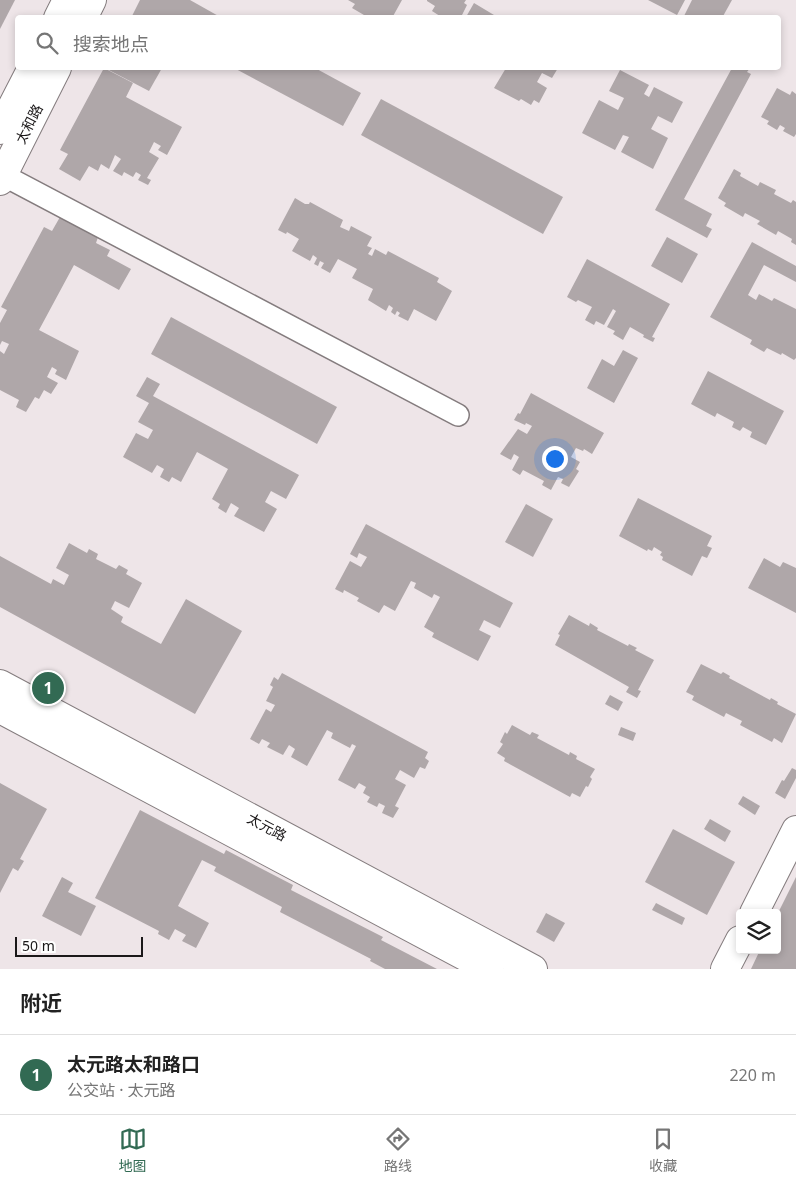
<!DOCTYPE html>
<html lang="zh">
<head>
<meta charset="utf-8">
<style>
  body { margin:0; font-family:"Noto Sans","Noto Sans SC",sans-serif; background:#f2f2f2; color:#222 }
  .controls { position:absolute; right:15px; bottom:15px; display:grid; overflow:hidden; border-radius:5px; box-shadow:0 2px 8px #0003 }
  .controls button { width:45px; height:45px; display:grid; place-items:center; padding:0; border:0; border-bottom:1px solid #e0e0e0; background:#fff; color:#222; font:25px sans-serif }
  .scale { position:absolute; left:15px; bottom:12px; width:128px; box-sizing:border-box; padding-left:5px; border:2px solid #1b1819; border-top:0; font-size:14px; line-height:18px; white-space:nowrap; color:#1b1819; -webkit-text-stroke:4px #fff; paint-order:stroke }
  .you { position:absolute; left:554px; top:458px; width:18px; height:18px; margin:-12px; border:4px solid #fff; border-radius:50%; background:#1a73e8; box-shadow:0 0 0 8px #1a73e833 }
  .badge { display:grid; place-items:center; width:32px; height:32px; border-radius:50%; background:#326a53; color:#fff; font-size:16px; font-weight:700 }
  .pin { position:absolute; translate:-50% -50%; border:2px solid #fff; box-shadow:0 1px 5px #0006 }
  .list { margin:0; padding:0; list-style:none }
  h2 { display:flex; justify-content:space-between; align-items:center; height:65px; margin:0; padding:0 20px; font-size:21px }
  h2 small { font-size:16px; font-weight:400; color:#767676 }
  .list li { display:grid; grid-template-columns:32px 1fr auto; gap:15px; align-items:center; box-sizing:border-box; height:80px; padding:0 20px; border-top:1px solid #e0e0e0 }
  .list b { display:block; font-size:19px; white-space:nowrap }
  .list p { margin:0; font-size:16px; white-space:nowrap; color:#767676 }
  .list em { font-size:16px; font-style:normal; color:#767676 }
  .icon { flex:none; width:28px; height:28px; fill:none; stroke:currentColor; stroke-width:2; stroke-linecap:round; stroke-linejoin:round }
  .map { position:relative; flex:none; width:796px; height:969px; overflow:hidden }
  .search { position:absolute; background:#fff; box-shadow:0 2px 8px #0003; left:15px; right:15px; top:15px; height:55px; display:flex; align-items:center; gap:12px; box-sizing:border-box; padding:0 18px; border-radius:5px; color:#767676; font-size:19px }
  .sheet { height:145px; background:#fff }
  nav { display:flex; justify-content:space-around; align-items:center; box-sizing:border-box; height:70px; border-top:1px solid #e0e0e0; background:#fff; font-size:14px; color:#767676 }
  nav a { display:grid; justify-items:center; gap:2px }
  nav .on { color:#326a53 }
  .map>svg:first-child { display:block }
  .building { fill:#afa7a9 }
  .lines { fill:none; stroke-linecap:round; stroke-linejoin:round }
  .street-casing { stroke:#847c7e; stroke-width:24 }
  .secondary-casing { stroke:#847c7e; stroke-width:30 }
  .street { stroke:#fff; stroke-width:21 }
  .secondary { stroke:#fff; stroke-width:28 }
  .labels { text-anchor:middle; stroke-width:4; stroke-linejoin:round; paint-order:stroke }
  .street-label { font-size:14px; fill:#1b1819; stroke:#fff }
</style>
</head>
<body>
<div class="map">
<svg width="796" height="969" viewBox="0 0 796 969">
  <rect width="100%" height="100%" fill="#eee5e8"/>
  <!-- building -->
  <g class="building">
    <polygon points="0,0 15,0 0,29"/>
    <polygon points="140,0 190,0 222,18 131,18"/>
    <polygon points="348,0 402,0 392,18 363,18 364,15 352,8 355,4"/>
    <polygon points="427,0 466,0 464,3 467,5 462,15 466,17 474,3 499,18 443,18 432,11 435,6 427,1"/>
    <polygon points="648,0 685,0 677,15"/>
    <polygon points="692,0 732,0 722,18 683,18"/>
    <polygon points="104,68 133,83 126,97 182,127 167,155 158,150 161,146 154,142 149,152 159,158 147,178 151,180 148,185 138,180 141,175 136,172 133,177 124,172 122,176 113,171 121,159 115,155 109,169 101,164 98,171 89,166 80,181 59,169 68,154 60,150"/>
    <polygon points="105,68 162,68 149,91"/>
    <polygon points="234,68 315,68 361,93 343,126"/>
    <polygon points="506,68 558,68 552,78 542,73 537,82 547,88 539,103 534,100 531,105 521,99 519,101 494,88"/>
    <polygon points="732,68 750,68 747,72 751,74 684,199 712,214 706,226 712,229 707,238 655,210"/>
    <polygon points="620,70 649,85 644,94 649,97 654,87 683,102 672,123 658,116 651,129 668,138 653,169 621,152 629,137 623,135 615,150 582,133 599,100 618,110 624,98 609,91"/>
    <polygon points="777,88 790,95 792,91 796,94 796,134 794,137 783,131 785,128 780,125 777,130 767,124 769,121 761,117"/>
    <polygon points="381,99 563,197 543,234 361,135"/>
    <polygon points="734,169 741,173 740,176 758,186 760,182 776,190 774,194 791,203 793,200 796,202 796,245 791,242 792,239 778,231 776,235 757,224 760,221 745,213 743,217 724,206 726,203 718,198"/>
    <polygon points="295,198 305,204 309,204 310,202 343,220 340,227 349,231 351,226 372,237 367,246 372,248 368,254 372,256 375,249 386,255 388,251 439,278 437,282 452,291 436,321 414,309 408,321 398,316 400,313 397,311 395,315 391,312 393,308 389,305 386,311 368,300 373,289 352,278 357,269 338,259 330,273 321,268 324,263 320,261 318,266 314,264 317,258 313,255 310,261 292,251 299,239 287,232 286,234 278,230"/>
    <polygon points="60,217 98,237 96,243 110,250 107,256 131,269 119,290 74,265 39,330 79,351 66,380 55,374 57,370 52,367 47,377 58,383 51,394 44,390 39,399 35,397 26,412 16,407 19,400 0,390 0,351 4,354 9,344 2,341 0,345 0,323 7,310 1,307 44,227 52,231"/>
    <polygon points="667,237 698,254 682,283 651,266"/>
    <polygon points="752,242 796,266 796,282 764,265 748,295 756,300 759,294 772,301 774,298 796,309 796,358 794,360 782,353 781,355 767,348 764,352 750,344 752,340 710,317"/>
    <polygon points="587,259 670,304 652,337 655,338 653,342 643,337 644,335 630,327 623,340 613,334 615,331 607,327 616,311 613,309 604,325 596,321 594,325 585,320 592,307 578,300 576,302 567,297"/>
    <polygon points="171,317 337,407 317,444 151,354"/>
    <polygon points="623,350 638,358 614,403 587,388 602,359 614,366"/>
    <polygon points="708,371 784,411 766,445 750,437 752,432 743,427 740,431 732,427 734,422 717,413 715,417 691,404"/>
    <polygon points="147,377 160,384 153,396 299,475 286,499 271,491 265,502 277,509 264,532 234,516 239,508 231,503 226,513 218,508 220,504 212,499 228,469 197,452 181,482 172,477 169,482 160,477 164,469 157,465 152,473 123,457 136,433 148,439 153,430 138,422 149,403 136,396"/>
    <polygon points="531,393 604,433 592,454 584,449 583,451 576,448 571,457 580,462 576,469 579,471 569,487 561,483 563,479 558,477 551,490 542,485 544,481 523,470 520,475 512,470 519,457 514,454 511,460 500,454 518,429 527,434 532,426 526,423 525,425 514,420 518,413 520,414"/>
    <polygon points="638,498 712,536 707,546 712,548 707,558 702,556 692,576 662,560 663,557 660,555 662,552 654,547 652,551 648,549 647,551 619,536"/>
    <polygon points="526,504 553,519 533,557 505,542"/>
    <polygon points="366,524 513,603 500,628 484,620 479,630 491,636 478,661 432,637 434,633 424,627 440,597 434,594 432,598 414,588 416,583 411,581 395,611 384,605 379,613 357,601 359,598 344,590 343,593 335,589 350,561 361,567 367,557 359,553 357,558 350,554"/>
    <polygon points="69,543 87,553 89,549 98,554 96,559 116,569 119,565 128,570 126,574 142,583 129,608 115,601 111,609 123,617 121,622 124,624 161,644 186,599 242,631 195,714 0,607 0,556 51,584 53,579 64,585 69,575 56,568"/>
    <polygon points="764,558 780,567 783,562 796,568 796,613 748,588"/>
    <polygon points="569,615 589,626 590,623 598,628 597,630 628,646 629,644 637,648 635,650 654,660 638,690 641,691 637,698 626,692 629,687 555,645 560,635 558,634"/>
    <polygon points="701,664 721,674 723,672 730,676 729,678 770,700 771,698 778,702 777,704 796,714 782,743 774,738 772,742 740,725 742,721 726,713 724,717 692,700 694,696 686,692"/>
    <polygon points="282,673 428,752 425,758 429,761 425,769 420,767 414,778 400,770 395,779 406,785 395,806 399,808 393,818 382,813 385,806 379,803 377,807 367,802 370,797 363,793 366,787 359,783 355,789 338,780 356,746 352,744 350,748 331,738 333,733 327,730 307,766 291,757 295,749 289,745 283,755 267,747 270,743 262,739 259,744 250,739 266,709 271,712 275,705 266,701 273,687 270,685 274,677 278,680"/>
    <polygon points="610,695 623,702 618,711 605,704"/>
    <polygon points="512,725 530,735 532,732 539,735 537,738 569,755 570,752 577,756 576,759 595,769 590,777 592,779 588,787 586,786 580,797 572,793 570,797 504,761 505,758 497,753 503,744 500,742 505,732 507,734"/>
    <polygon points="621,727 636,733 633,741 618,735"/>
    <polygon points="792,768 796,770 796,778 785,799 775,793 782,780 784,781"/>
    <polygon points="0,783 47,809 20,859 24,861 18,871 13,868 0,893"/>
    <polygon points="743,796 760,806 755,815 738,804"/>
    <polygon points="140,810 224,854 226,850 293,885 291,890 383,937 381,940 437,969 385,969 370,961 371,959 280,912 282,907 214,871 216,867 202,860 178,906 209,923 196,948 182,941 186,935 175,929 169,940 158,934 159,931 95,898"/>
    <polygon points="710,819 731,831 725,842 704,829"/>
    <polygon points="673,829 735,862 707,915 645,882"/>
    <polygon points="62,877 73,883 68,892 96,906 81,936 42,916"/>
    <polygon points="796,877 796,969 751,969 760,950 777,950 777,915"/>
    <polygon points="656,903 685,918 682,925 652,910"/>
    <polygon points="546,913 565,923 554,942 536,932"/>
  </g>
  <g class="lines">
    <!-- street casing -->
    <g class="street-casing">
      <polyline id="street" points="3,175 458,415"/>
    </g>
    <!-- secondary casing -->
    <g class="secondary-casing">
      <g id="secondary">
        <polyline points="58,18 67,0"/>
        <polyline points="83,18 92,0"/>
        <polyline points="0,130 32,68"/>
        <polyline points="0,181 57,68"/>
        <polyline points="0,684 533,969"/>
        <polyline points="0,709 489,969"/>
        <polyline points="754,913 796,830"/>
        <polyline points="725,969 740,940"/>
      </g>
    </g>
    <!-- street -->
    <use href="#street" class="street"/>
    <!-- secondary -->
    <use href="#secondary" class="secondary"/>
  </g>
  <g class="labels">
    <!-- street labels -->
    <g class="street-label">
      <text transform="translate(29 124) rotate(-63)" y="5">太和路</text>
      <text transform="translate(267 827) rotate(28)" y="5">太元路</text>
    </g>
  </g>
</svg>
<div class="controls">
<button><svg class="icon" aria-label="layers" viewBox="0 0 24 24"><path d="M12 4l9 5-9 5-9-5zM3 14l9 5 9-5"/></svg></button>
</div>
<div class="scale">50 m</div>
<div class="you"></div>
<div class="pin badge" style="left:48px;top:688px">1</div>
<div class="search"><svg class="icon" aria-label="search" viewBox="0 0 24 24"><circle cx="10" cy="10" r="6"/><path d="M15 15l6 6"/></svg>搜索地点</div>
</div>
<section class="sheet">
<h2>附近<small></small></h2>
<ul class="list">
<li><span class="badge">1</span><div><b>太元路太和路口</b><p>公交站 · 太元路</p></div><em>220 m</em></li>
</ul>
</section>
<nav>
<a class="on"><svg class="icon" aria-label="map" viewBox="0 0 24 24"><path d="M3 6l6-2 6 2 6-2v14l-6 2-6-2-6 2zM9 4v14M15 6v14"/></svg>地图</a>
<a><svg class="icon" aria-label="directions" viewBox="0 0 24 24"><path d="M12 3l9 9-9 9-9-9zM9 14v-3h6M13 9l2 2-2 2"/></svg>路线</a>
<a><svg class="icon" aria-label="saved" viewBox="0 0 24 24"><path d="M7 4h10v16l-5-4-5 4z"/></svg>收藏</a>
</nav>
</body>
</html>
